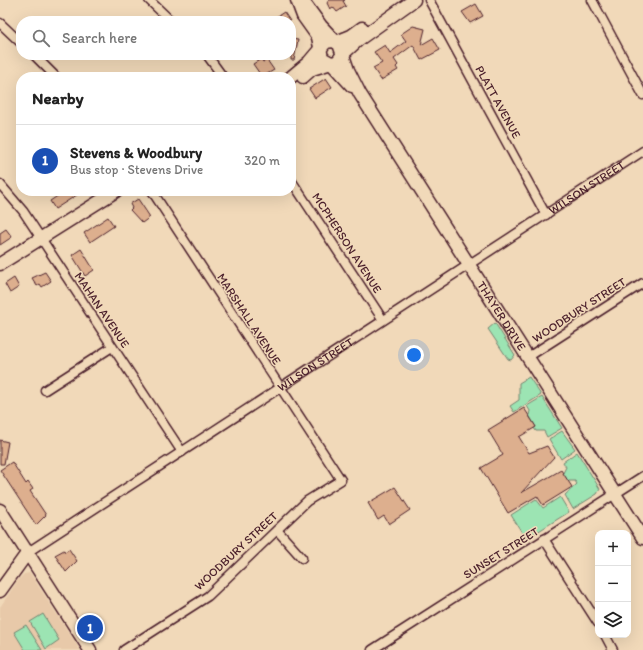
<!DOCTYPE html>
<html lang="en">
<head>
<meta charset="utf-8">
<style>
  body { margin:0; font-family:Itim,sans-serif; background:#f2f2f2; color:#222 }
  .controls { position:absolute; right:12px; bottom:12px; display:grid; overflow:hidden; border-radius:8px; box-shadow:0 4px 16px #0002 }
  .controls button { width:36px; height:36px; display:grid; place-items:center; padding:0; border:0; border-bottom:1px solid #e0e0e0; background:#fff; color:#222; font:20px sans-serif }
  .you { position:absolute; left:414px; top:355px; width:14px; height:14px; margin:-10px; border:3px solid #fff; border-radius:50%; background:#1a73e8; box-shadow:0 0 0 6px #1a73e833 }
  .badge { display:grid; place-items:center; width:26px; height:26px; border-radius:50%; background:#c8321e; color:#fff; font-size:13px; font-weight:700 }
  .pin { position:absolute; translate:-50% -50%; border:2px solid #fff; box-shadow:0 1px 4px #0006 }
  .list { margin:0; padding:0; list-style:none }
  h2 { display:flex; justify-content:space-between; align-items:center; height:52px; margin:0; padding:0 16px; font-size:17px }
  h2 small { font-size:13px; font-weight:400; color:#767676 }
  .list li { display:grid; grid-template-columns:26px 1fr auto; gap:12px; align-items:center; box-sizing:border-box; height:72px; padding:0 16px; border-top:1px solid #e0e0e0 }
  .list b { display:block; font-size:15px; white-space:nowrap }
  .list p { margin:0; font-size:13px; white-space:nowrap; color:#767676 }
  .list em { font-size:13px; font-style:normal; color:#767676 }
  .icon { flex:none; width:22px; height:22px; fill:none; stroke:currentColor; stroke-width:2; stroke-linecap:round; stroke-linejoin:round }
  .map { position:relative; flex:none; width:643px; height:650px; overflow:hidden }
  .search { position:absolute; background:#fff; box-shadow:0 4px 16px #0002; left:16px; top:16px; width:280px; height:44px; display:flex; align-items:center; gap:10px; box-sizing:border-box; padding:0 14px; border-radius:16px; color:#767676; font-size:15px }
  .panel { position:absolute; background:#fff; box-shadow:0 4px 16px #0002; left:16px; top:72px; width:280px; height:124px; border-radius:16px }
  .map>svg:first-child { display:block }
  .built { fill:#e8c9a9 }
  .green { fill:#9ce4b3; stroke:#73826f }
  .building { fill:#ddaf8e; stroke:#4a1f2b }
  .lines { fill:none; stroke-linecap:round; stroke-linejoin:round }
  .street-casing { stroke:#4a1f2b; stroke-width:11 }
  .secondary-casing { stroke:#4a1f2b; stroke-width:15 }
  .street { stroke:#f1d9b9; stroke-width:8 }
  .secondary { stroke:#f1d9b9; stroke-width:12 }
  .labels { text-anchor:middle; stroke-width:3; stroke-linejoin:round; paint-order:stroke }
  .street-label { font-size:12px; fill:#4a1f2b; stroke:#f1d9b9 }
</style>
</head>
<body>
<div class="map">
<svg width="643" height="650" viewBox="0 0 643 650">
  <rect width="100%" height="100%" fill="#f1d9b9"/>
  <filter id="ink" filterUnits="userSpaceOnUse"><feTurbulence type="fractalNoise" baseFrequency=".025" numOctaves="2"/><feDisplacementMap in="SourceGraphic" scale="8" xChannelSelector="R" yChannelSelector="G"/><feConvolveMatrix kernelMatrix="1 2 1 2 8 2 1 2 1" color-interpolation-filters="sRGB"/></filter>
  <g filter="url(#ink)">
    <!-- built -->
    <polygon class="built" points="30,573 80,650 0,650 0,607 19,579 24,574"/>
    <!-- green -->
    <g class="green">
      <polygon points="495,323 515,355 511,360 508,359 488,329"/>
      <polygon points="529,377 541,395 514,412 510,406 519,400 519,383"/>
      <polygon points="542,397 562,428 547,437 544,431 536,431 534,428 536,427 529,415 530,411 527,406"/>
      <polygon points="562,431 575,449 561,459 549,439"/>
      <polygon points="577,452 600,489 597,494 573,509 565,495 577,484 575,481 568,481 563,473 566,467 563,462"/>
      <polygon points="560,497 569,512 526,539 511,515 536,499 543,508"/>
      <polygon points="43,614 59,640 46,649 30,622"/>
      <polygon points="26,625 42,650 25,650 14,632"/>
    </g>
    <!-- building -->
    <g class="building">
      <polygon points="329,0 345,0 343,1 346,6 337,12 333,7 330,9 327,3"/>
      <polygon points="476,4 483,16 470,23 462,12"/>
      <polygon points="284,12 290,21 270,21"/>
      <polygon points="413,26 425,29 421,45 433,38 440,50 421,60 413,45 394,59 398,65 396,67 398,70 381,80 373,68 382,63 374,52 385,45 390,53 406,41 401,34"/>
      <polygon points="291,39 298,40 294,60 291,60"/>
      <polygon points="261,59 263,62 267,60 274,70 262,77 253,64"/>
      <polygon points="326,78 332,87 315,98 309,89"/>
      <polygon points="65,191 83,191 55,209 50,201"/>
      <polygon points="138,199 150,217 142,223 130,210 132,208 130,204"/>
      <polygon points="108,217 114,226 90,242 84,233"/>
      <polygon points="6,229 12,237 0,245 0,233"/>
      <polygon points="81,249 94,270 85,276 72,255"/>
      <polygon points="45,272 51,281 42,287 40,284 37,286 32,278"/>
      <polygon points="14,278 19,287 10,293 5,284"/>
      <polygon points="524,408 536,427 519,437 529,453 547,446 554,457 521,493 561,470 572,487 543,505 537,496 508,513 481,468 503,455 488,430"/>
      <polygon points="0,440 8,442 4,464 0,464"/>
      <polygon points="12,462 26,484 28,482 33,489 30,491 46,515 36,525 0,470"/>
      <polygon points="395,487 410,510 389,524 384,516 378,520 368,503"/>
      <polygon points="69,549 77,561 66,572 55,555 64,550 65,552"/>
    </g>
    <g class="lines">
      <!-- street casing -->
      <g class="street-casing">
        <g id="street">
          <polyline points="149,0 171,21"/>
          <polyline points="429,0 546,215"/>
          <polyline points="592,0 643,95"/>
          <polyline points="0,23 21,43"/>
          <polyline points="34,55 56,77"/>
          <polyline points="207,55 223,77"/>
          <polyline points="291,180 383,320"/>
          <polyline points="0,184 23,211 182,452"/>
          <polyline points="528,357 643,283"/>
          <polyline points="45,390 112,347"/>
          <polyline points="277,530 302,558"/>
          <polyline points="544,539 598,623"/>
          <path id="s1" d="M28,552L643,151"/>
          <polyline points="605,635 613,650"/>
          <polyline points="124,650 208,596 307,501 341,480 152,191"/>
          <polyline points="372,650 643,476"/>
        </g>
      </g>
      <!-- secondary casing -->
      <g class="secondary-casing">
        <g id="secondary">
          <polyline points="297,0 303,16 318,37 322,58 331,63 337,62 344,53 358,40 414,0"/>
          <polyline points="302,0 321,26 336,42 351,36 362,28"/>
          <path id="s2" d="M291,77L309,62L326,42L333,41L339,44L348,70L360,94L643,538"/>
          <polyline points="303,77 312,69 331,63 352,86"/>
          <polyline points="0,264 116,191"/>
          <polyline points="0,510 90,650"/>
          <polyline points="0,591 28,552"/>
        </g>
      </g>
      <!-- street -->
      <use href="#street" class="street"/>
      <!-- secondary -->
      <use href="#secondary" class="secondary"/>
    </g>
  </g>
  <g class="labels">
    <!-- street labels -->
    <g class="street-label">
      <text transform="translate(498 102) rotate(61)" y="4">PLATT AVENUE</text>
      <text dy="4" stroke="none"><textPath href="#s1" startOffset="667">WILSON STREET</textPath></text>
      <text transform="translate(347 243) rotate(57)" y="4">MCPHERSON AVENUE</text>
      <text transform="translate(102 310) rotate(56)" y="4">MAHAN AVENUE</text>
      <text transform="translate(579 310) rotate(-33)" y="4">WOODBURY STREET</text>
      <text dy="4" stroke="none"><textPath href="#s2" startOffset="381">THAYER DRIVE</textPath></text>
      <text transform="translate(249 319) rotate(57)" y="4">MARSHALL AVENUE</text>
      <text dy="4" stroke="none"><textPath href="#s1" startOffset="343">WILSON STREET</textPath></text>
      <text transform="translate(236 551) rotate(-43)" y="4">WOODBURY STREET</text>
      <text transform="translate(501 553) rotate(-32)" y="4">SUNSET STREET</text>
    </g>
  </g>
</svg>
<div class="controls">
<button>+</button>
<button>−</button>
<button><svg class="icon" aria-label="layers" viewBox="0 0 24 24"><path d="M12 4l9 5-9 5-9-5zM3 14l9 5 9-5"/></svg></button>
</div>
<div class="you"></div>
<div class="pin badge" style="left:90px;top:628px;background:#1a4fb4">1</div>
<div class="search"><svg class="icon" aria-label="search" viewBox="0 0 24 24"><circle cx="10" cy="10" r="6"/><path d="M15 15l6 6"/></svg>Search here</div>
<section class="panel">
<h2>Nearby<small></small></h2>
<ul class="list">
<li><span class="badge" style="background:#1a4fb4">1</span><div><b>Stevens &amp; Woodbury</b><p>Bus stop · Stevens Drive</p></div><em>320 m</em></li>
</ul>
</section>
</div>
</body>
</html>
